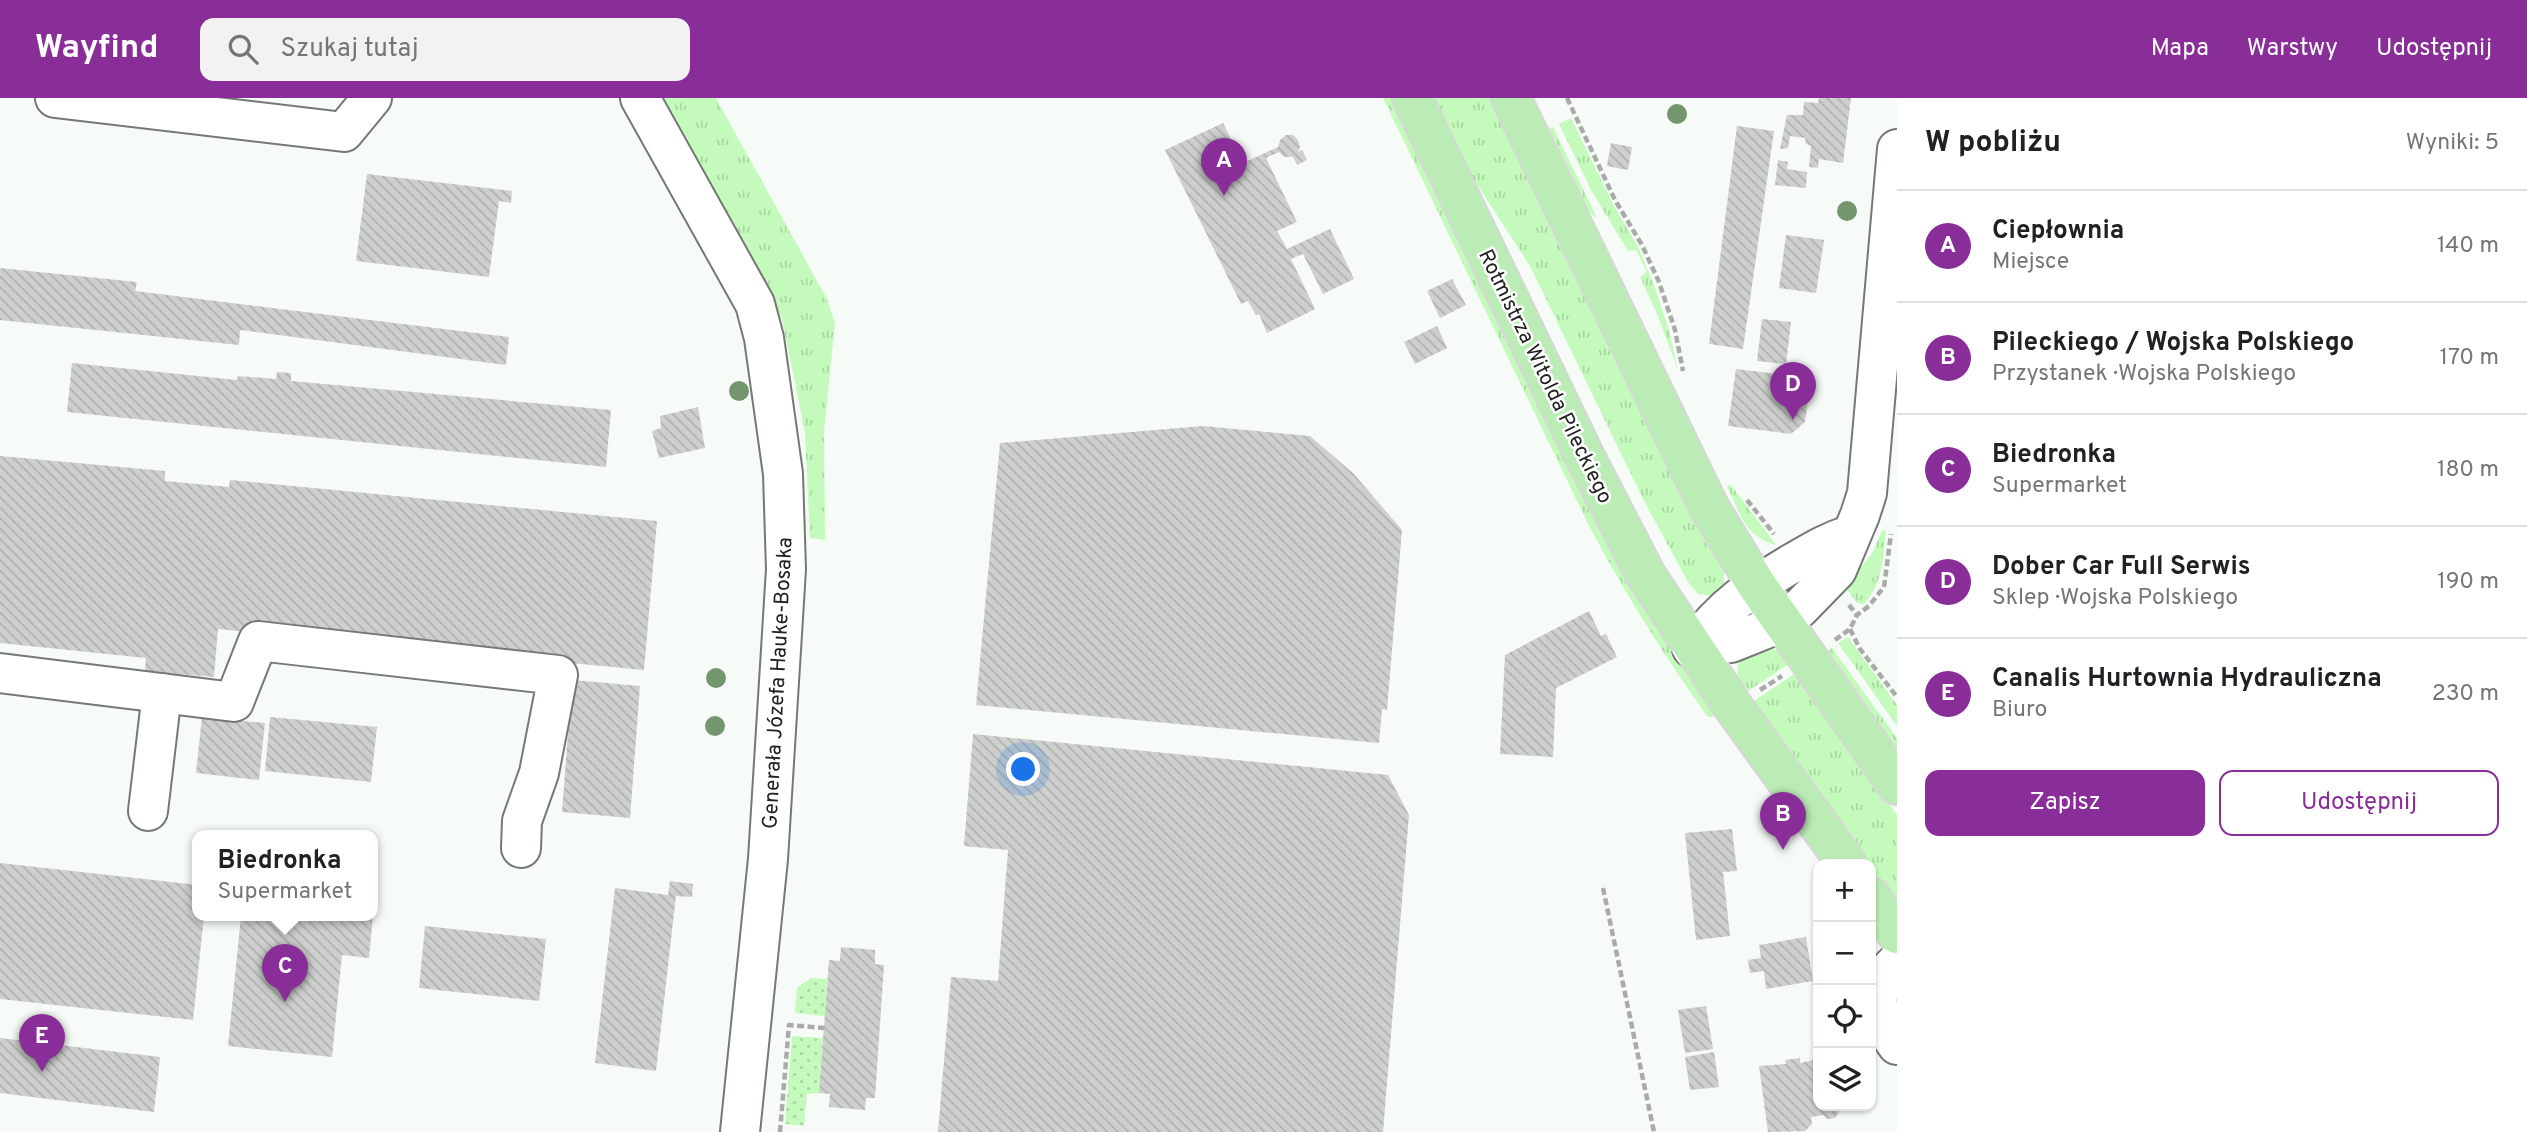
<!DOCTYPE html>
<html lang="pl">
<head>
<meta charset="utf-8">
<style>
  body { margin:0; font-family:Overpass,sans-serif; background:#f2f2f2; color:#202124 }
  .controls { position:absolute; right:21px; bottom:21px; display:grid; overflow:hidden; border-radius:14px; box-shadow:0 2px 5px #0004 }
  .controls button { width:63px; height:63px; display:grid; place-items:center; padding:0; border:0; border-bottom:2px solid #e0e0e0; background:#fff; color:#202124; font:35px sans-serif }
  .you { position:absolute; left:1024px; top:672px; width:24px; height:24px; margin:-18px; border:5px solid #fff; border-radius:50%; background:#1a73e8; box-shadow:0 0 0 10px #1a73e833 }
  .badge { display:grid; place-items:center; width:46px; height:46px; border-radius:50%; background:#892e99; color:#fff; font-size:23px; font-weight:700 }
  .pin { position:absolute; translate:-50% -58px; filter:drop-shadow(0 2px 4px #0008) }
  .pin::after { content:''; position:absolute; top:37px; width:24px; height:21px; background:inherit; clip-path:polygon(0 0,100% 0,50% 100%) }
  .popup { position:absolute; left:192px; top:732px; width:186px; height:91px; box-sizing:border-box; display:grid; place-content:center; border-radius:14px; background:#fff; filter:drop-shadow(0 2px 5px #0005); font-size:23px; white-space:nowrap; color:#757577 }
  .popup b { font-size:26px; color:#202124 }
  .popup::after { content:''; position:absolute; left:50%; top:100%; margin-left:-14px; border:14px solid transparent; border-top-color:#fff }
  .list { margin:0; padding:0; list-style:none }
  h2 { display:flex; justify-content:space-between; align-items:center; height:91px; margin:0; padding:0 28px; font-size:30px }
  h2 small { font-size:23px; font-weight:400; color:#757577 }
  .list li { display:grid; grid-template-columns:46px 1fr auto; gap:21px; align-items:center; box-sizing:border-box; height:112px; padding:0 28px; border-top:2px solid #e0e0e0 }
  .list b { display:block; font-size:26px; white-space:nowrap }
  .list p { margin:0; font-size:23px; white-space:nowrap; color:#757577 }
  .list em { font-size:23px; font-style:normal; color:#757577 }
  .actions { display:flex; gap:14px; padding:21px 28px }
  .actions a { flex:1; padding:16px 0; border:2px solid #892e99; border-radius:14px; text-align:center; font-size:24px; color:#892e99 }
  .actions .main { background:#892e99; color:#fff }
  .icon { flex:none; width:38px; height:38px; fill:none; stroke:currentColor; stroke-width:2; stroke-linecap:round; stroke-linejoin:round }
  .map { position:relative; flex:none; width:1897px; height:1034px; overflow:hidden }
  header { display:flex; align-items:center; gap:42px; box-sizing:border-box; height:98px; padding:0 35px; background:#892e99; color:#fff }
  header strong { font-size:33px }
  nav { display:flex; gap:38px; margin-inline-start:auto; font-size:24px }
  .search { width:490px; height:63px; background:#f2f2f2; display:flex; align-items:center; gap:18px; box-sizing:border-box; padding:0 24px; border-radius:14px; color:#757577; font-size:26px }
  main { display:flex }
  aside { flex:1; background:#fff }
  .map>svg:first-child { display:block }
  .grass { fill:url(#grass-tufts) }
  .garden { fill:url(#garden-dots) }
  .building { fill:url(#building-back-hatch) }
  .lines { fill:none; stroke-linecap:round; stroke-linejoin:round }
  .minor-casing { stroke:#757874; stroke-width:42 }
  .major-casing { stroke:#d7d7d7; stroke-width:42 }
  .path { stroke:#a8aba8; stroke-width:4.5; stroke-dasharray:7 3.5; stroke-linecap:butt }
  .minor { stroke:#fff; stroke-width:38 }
  .major { stroke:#bcecb6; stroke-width:38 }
  .tree { fill:#73966f }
  .labels { text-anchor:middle; stroke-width:5; stroke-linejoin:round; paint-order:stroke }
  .street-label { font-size:21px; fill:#212220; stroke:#fff }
</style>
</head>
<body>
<header>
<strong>Wayfind</strong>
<div class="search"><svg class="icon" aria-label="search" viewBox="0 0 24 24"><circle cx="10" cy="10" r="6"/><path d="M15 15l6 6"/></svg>Szukaj tutaj</div>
<nav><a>Mapa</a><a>Warstwy</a><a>Udostępnij</a></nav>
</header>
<main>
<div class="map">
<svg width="1897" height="1034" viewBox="0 0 1897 1034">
  <defs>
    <pattern id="grass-tufts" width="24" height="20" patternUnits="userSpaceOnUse" patternTransform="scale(1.75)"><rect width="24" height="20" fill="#c4fbbc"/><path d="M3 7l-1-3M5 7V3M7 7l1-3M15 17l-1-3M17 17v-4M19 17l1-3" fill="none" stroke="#a8d7a1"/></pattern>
    <pattern id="garden-dots" width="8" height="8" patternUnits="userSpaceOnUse" patternTransform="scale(1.75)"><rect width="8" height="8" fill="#c4fbbc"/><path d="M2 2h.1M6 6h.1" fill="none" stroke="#a8d7a1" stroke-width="1.8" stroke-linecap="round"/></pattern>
    <pattern id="building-back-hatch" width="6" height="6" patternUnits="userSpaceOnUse" patternTransform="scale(1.75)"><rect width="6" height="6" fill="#cdd0cc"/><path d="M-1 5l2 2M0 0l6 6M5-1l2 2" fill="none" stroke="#b0b2af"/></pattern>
  </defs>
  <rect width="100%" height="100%" fill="#f7fbf7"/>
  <!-- grass -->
  <g class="grass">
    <polygon points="657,0 716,0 827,201 835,225 824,334 825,442 810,440 805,335 782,221 757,173"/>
    <path d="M1383,0H1392L1596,423C1632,490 1672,553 1715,616L1712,619L1707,618C1663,556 1624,494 1588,426Z"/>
    <polygon points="1432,0 1490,0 1698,428 1724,473 1724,488 1712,498 1698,496 1688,484 1642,399 1530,168 1465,68"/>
    <polygon points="1571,20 1613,106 1638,149 1654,187 1669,232 1678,272 1657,216 1640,179 1647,174 1636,152 1628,153 1592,94 1559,26"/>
    <polygon points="1553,29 1596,118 1595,120 1581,104 1547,32"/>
    <path d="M1731,387L1776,447C1744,438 1740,415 1727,388Z"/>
    <path d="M1882,432L1886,433C1883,460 1883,485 1864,506L1857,505L1845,489L1873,454Z"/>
    <polygon points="1848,539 1897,607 1897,628 1838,545"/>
    <path d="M1765,548L1778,553L1789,566L1745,595C1730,566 1738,560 1765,548Z"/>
    <polygon points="1832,550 1897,640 1897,655 1825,554"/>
    <polygon points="1796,575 1897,717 1897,807 1871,770 1871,766 1868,766 1752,604"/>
  </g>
  <!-- garden -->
  <g class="garden">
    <polygon points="811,880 827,881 825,918 795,915 797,890"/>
    <polygon points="792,938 823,940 819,995 807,996 804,1028 785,1026"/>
  </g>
  <!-- building -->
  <g class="building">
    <polygon points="1819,0 1851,0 1843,65 1819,61 1818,70 1809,69 1811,48 1806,46 1805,40 1790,38 1788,50 1780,51 1787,17 1803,17 1804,4 1818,5"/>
    <polygon points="1223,25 1243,65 1278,49 1280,42 1286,37 1293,37 1298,42 1300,49 1298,54 1302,52 1307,62 1297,67 1293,59 1284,59 1279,54 1266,60 1297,124 1277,133 1287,151 1330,131 1354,181 1323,196 1303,156 1291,161 1315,211 1267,235 1259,216 1256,217 1248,203 1241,206 1165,52"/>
    <polygon points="1737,28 1774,33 1743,251 1709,246"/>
    <polygon points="1611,45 1632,49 1628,72 1607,68"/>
    <polygon points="1778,62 1788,64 1787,71 1807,74 1806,90 1775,87"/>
    <polygon points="367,76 512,93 511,105 499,103 489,179 356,163"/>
    <polygon points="1786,137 1824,142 1816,195 1779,190"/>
    <polygon points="0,170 137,184 135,193 509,239 506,267 240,232 239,247 0,222"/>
    <polygon points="1452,181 1466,207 1440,220 1427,193"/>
    <polygon points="1762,221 1791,224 1786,266 1757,263"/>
    <polygon points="1437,228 1447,250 1415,266 1404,244"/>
    <polygon points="72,265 237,282 238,278 276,281 277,274 291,275 291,283 611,312 606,369 67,314"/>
    <polygon points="1736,271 1811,280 1805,324 1791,336 1728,328"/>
    <polygon points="698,309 705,350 659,360 652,333 661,330 660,318"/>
    <polygon points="1203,328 1310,338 1354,376 1402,432 1387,612 1382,611 1379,645 976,607 1000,345"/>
    <polygon points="0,358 165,373 165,383 229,389 230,382 657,423 644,572 218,531 214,579 145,573 146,560 0,545"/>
    <polygon points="1589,513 1601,538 1606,536 1617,559 1556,590 1553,659 1500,656 1505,557"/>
    <polygon points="572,582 640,588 630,720 562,714"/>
    <polygon points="202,619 265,625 259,682 196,675"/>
    <polygon points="270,619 377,629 371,684 265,673"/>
    <polygon points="973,636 1388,677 1409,717 1383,1034 938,1034 951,879 998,883 1008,752 964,748"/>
    <polygon points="1732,731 1737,773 1723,774 1730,838 1696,842 1685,735"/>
    <polygon points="0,765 198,787 198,818 204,818 193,922 0,901"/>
    <polygon points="670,783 693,786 692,799 676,798 656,973 595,965 615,790 668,797"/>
    <polygon points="241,818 373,818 369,860 342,857 332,959 228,948"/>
    <polygon points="425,828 546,841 539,903 419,890"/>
    <polygon points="1806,839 1813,883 1766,891 1764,873 1750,875 1748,862 1761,860 1759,847"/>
    <polygon points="841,849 875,852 875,866 884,867 875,1000 866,1000 865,1012 829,1009 830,996 819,995 829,862 840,863"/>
    <polygon points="1706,908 1713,951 1685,955 1678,912"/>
    <polygon points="0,940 160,959 154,1014 0,995"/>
    <polygon points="1714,954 1719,989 1690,992 1685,959"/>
    <polygon points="1800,960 1800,965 1818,961 1818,1008 1839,1008 1839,1014 1835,1020 1827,1021 1823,1017 1811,1019 1812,1026 1805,1033 1768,1034 1759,968 1786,966 1785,962"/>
  </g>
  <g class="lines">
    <!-- minor casing -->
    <g class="minor-casing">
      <g id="minor">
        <polyline points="55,0 344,34 372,0"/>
        <polyline points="640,0 755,206 764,240 783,376 786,471 768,761 740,1034"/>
        <polyline points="1692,550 1731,545 1783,524 1800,510 1837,472 1860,417 1867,395 1897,51"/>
        <path d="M1692,550C1724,506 1751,490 1796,463C1815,452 1830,443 1850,437"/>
        <polyline points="0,575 234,604 258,543 558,577 539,675 522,723 521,750"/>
        <polyline points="148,713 162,595"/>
        <path d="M1897,864C1868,891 1875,918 1897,947"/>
      </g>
    </g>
    <!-- major casing -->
    <g class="major-casing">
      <g id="major">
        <polyline points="1412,0 1586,361 1646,477 1734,610 1847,766"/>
        <polyline points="1511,0 1709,409 1756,486 1897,687"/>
        <polyline points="1871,799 1897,836"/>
      </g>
    </g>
    <!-- path -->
    <g class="path">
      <polyline points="1567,0 1615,102 1642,147 1659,184 1675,232 1683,273"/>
      <polyline points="1747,402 1774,436"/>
      <polyline points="1849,507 1857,517"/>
      <polyline points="1850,531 1860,551 1897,599"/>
      <polyline points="1835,542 1850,531 1857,517 1869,508 1884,489 1891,436"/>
      <polyline points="1760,592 1782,578"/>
      <polyline points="1603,790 1654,1034"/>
      <polyline points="780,1034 789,927 824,930"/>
    </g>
    <!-- minor -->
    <use href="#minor" class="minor"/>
    <!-- major -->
    <use href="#major" class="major"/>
  </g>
  <!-- trees -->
  <g class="tree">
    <circle cx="1677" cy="16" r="10"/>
    <circle cx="1847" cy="113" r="10"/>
    <circle cx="739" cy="293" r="10"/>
    <circle cx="716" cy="580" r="10"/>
    <circle cx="715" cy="628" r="10"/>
  </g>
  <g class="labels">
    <!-- street labels -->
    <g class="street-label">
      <text transform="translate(1546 278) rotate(64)" y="7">Rotmistrza Witolda Pileckiego</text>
      <text transform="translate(777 585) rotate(-87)" y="7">Generała Józefa Hauke-Bosaka</text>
    </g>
  </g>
</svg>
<div class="controls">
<button>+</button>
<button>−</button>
<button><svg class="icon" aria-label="locate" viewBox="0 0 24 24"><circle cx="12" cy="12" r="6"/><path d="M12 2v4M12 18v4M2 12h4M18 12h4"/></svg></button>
<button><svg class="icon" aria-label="layers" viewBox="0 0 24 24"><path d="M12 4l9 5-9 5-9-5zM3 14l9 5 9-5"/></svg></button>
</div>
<div class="you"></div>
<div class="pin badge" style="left:1224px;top:98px">A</div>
<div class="pin badge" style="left:1783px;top:752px">B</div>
<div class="pin badge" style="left:285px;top:904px">C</div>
<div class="popup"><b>Biedronka</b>Supermarket</div>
<div class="pin badge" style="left:1793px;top:322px">D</div>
<div class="pin badge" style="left:42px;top:974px">E</div>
</div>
<aside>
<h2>W pobliżu<small>Wyniki: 5</small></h2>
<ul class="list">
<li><span class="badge">A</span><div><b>Ciepłownia</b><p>Miejsce</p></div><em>140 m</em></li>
<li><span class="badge">B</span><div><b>Pileckiego / Wojska Polskiego</b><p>Przystanek · Wojska Polskiego</p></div><em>170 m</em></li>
<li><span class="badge">C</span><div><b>Biedronka</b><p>Supermarket</p></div><em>180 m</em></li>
<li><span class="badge">D</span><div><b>Dober Car Full Serwis</b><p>Sklep · Wojska Polskiego</p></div><em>190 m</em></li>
<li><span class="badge">E</span><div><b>Canalis Hurtownia Hydrauliczna</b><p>Biuro</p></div><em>230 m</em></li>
</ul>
<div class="actions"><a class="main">Zapisz</a><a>Udostępnij</a></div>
</aside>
</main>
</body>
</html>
